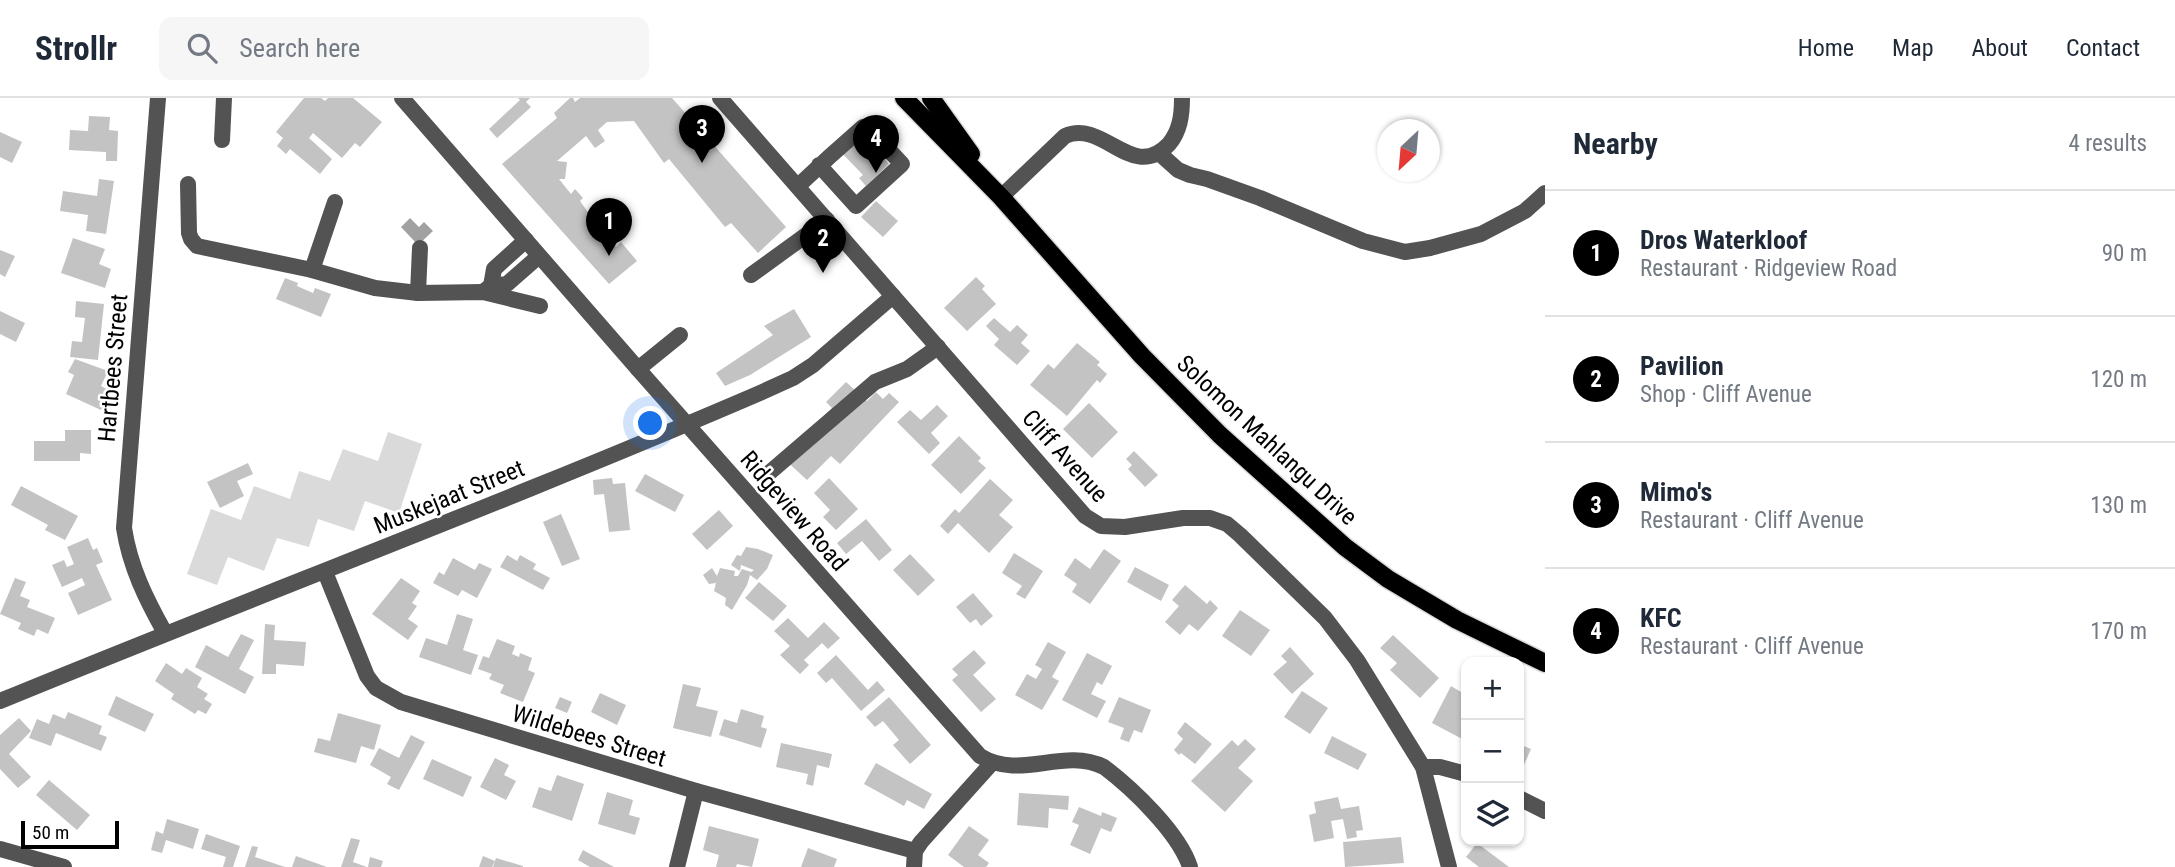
<!DOCTYPE html>
<html lang="en">
<head>
<meta charset="utf-8">
<style>
  body { margin:0; font-family:"Roboto Condensed",sans-serif; background:#f6f6f7; color:#1f2937 }
  .controls { position:absolute; right:21px; bottom:21px; display:grid; overflow:hidden; border-radius:14px; box-shadow:0 2px 5px #0004 }
  .controls button { width:63px; height:63px; display:grid; place-items:center; padding:0; border:0; border-bottom:2px solid #e0e1e3; background:#fff; color:#1f2937; font:35px sans-serif }
  .compass { position:absolute; left:1377px; top:21px; width:63px; height:63px; border-radius:50%; background:#fff; box-shadow:0 2px 5px #0004; rotate:206deg }
  .scale { position:absolute; left:21px; bottom:18px; width:98px; box-sizing:border-box; padding-left:7px; border:4px solid #000; border-top:0; font-size:19px; line-height:24px; white-space:nowrap; color:#000; -webkit-text-stroke:5px #fff; paint-order:stroke }
  .you { position:absolute; left:651px; top:326px; width:24px; height:24px; margin:-18px; border:5px solid #fff; border-radius:50%; background:#1a73e8; box-shadow:0 0 0 10px #1a73e833 }
  .badge { display:grid; place-items:center; width:46px; height:46px; border-radius:50%; background:#000; color:#fff; font-size:23px; font-weight:700 }
  .pin { position:absolute; translate:-50% -58px; filter:drop-shadow(0 2px 4px #0008) }
  .pin::after { content:''; position:absolute; top:37px; width:24px; height:21px; background:inherit; clip-path:polygon(0 0,100% 0,50% 100%) }
  .list { margin:0; padding:0; list-style:none }
  h2 { display:flex; justify-content:space-between; align-items:center; height:91px; margin:0; padding:0 28px; font-size:30px }
  h2 small { font-size:23px; font-weight:400; color:#747a83 }
  .list li { display:grid; grid-template-columns:46px 1fr auto; gap:21px; align-items:center; box-sizing:border-box; height:126px; padding:0 28px; border-top:2px solid #e0e1e3 }
  .list b { display:block; font-size:26px; white-space:nowrap }
  .list p { margin:0; font-size:23px; white-space:nowrap; color:#747a83 }
  .list em { font-size:23px; font-style:normal; color:#747a83 }
  .icon { flex:none; width:38px; height:38px; fill:none; stroke:currentColor; stroke-width:2; stroke-linecap:round; stroke-linejoin:round }
  .map { position:relative; flex:none; width:1545px; height:769px; overflow:hidden }
  header { display:flex; align-items:center; gap:42px; box-sizing:border-box; height:98px; padding:0 35px; background:#fff; border-bottom:2px solid #e0e1e3 }
  header strong { font-size:33px }
  nav { display:flex; gap:38px; margin-inline-start:auto; font-size:24px }
  .search { width:490px; height:63px; background:#f6f6f7; display:flex; align-items:center; gap:18px; box-sizing:border-box; padding:0 24px; border-radius:14px; color:#747a83; font-size:26px }
  main { display:flex }
  aside { flex:1; background:#fff }
  .map>svg:first-child { display:block }
  .green { fill:#dadada }
  .water { fill:#a1a1a1 }
  .building { fill:#c3c3c3 }
  .lines { fill:none; stroke-linecap:round; stroke-linejoin:round }
  .major-casing { stroke:#dbdbdb; stroke-width:21 }
  .minor { stroke:#535353; stroke-width:16 }
  .major { stroke:#000; stroke-width:18 }
  .labels { text-anchor:middle; stroke-width:5; stroke-linejoin:round; paint-order:stroke }
  .street-label { font-size:24px; fill:#000; stroke:#fff }
</style>
</head>
<body>
<header>
<strong>Strollr</strong>
<div class="search"><svg class="icon" aria-label="search" viewBox="0 0 24 24"><circle cx="10" cy="10" r="6"/><path d="M15 15l6 6"/></svg>Search here</div>
<nav><a>Home</a><a>Map</a><a>About</a><a>Contact</a></nav>
</header>
<main>
<div class="map">
<svg width="1545" height="769" viewBox="0 0 1545 769">
  <rect width="100%" height="100%" fill="#fff"/>
  <!-- green -->
  <polygon class="green" points="388,334 422,346 399,415 365,403 354,433 318,421 309,449 277,440 264,473 228,459 217,487 187,476 211,411 241,422 254,388 290,401 299,373 330,383 343,351 378,363"/>
  <!-- water -->
  <polygon class="water" points="410,120 419,129 424,124 433,133 418,147 401,129"/>
  <!-- building -->
  <g class="building">
    <polygon points="304,0 321,0 325,3 328,0 353,0 382,24 360,49 355,45 342,60 313,35 309,40 332,61 320,76 290,51 286,56 277,48 283,40 276,34"/>
    <polygon points="518,0 530,0 526,4 531,9 497,40 489,31 520,2"/>
    <polygon points="570,0 573,0 575,4 580,0 672,0 786,129 758,155 731,125 725,129 669,61 664,65 634,23 607,24 598,32 605,43 595,50 586,38 557,63 567,64 565,81 559,81 571,96 575,91 583,100 580,103 597,127 601,122 610,132 606,135 616,149 621,144 637,163 609,186 502,66 557,20 554,15"/>
    <polygon points="89,18 110,19 109,32 118,33 117,63 106,63 106,54 69,52 70,32 88,33"/>
    <polygon points="857,33 889,66 866,88 859,80 863,77 838,51"/>
    <polygon points="0,34 22,44 12,65 0,59"/>
    <polygon points="99,81 114,83 106,136 86,133 88,117 60,113 63,93 97,98"/>
    <polygon points="876,103 898,123 883,139 861,119"/>
    <polygon points="73,140 105,151 99,166 111,171 105,190 61,175"/>
    <polygon points="0,152 15,158 5,179 0,176"/>
    <polygon points="976,179 985,188 982,191 996,206 967,233 944,210"/>
    <polygon points="285,180 298,185 297,188 313,195 315,190 331,196 321,219 276,201"/>
    <polygon points="76,203 104,206 98,262 70,259 72,243 82,244 85,220 75,219"/>
    <polygon points="794,211 811,239 750,277 725,288 716,275 773,237 764,228"/>
    <polygon points="0,213 25,225 16,244 0,236"/>
    <polygon points="994,220 1010,234 1017,227 1028,237 1021,245 1030,253 1017,267 994,247 999,241 986,228"/>
    <polygon points="1077,245 1100,264 1097,267 1107,276 1100,285 1097,282 1067,318 1030,287 1048,266 1054,271"/>
    <polygon points="75,261 108,273 101,288 110,293 101,312 66,296 74,277 68,274"/>
    <polygon points="846,284 867,303 876,294 883,301 889,295 899,304 840,366 831,358 807,382 782,359 832,310 826,304"/>
    <polygon points="1089,305 1118,334 1092,360 1063,331"/>
    <polygon points="937,307 948,318 931,335 940,345 929,356 897,324 910,312 921,322"/>
    <polygon points="65,332 91,332 91,356 80,355 80,363 34,363 34,343 65,343"/>
    <polygon points="959,338 981,360 978,363 986,370 961,396 931,367"/>
    <polygon points="1134,353 1158,377 1145,389 1128,371 1132,367 1126,361"/>
    <polygon points="248,365 253,376 237,383 244,398 220,410 207,384"/>
    <polygon points="645,376 684,397 675,414 635,393"/>
    <polygon points="612,380 613,386 625,385 630,432 609,434 604,396 594,397 593,382"/>
    <polygon points="829,380 858,411 836,432 823,419 830,412 814,395"/>
    <polygon points="990,381 1013,402 999,417 1013,429 989,455 958,425 948,436 940,428 955,411 959,415"/>
    <polygon points="21,388 78,418 65,442 45,432 48,427 11,407"/>
    <polygon points="719,412 733,428 707,452 692,436"/>
    <polygon points="561,416 580,461 562,468 543,424"/>
    <polygon points="866,421 892,452 879,463 862,443 846,456 837,445"/>
    <polygon points="88,440 93,452 97,450 103,464 96,467 112,502 78,517 68,495 85,487 82,480 62,489 52,467 64,462 67,469 74,466 67,449"/>
    <polygon points="746,449 758,451 773,457 767,471 757,482 750,477 747,487 732,512 725,507 726,500 714,493 716,485 709,486 703,477 712,470 717,478 720,470 735,473 734,478 738,478 742,471 751,474 754,472 741,467 740,473 731,467 737,457 741,458"/>
    <polygon points="1104,451 1121,463 1090,506 1072,494 1077,486 1064,477 1075,460 1090,471"/>
    <polygon points="1014,455 1043,473 1025,501 1016,496 1022,488 1002,475"/>
    <polygon points="910,456 935,482 918,498 893,472"/>
    <polygon points="507,457 517,463 520,457 536,466 533,471 550,480 543,492 500,469"/>
    <polygon points="453,460 475,472 479,465 492,471 477,500 462,492 458,498 433,485 439,474 444,477"/>
    <polygon points="1135,469 1169,487 1161,503 1127,484"/>
    <polygon points="15,480 26,484 20,498 30,502 27,509 55,520 48,536 37,531 34,538 18,531 21,525 0,516"/>
    <polygon points="401,480 420,493 412,505 417,508 408,521 418,528 408,542 372,516"/>
    <polygon points="759,484 787,508 773,523 745,500"/>
    <polygon points="1185,487 1207,506 1210,502 1218,510 1198,533 1189,526 1180,537 1165,524 1179,508 1172,502"/>
    <polygon points="973,495 993,518 981,528 976,521 970,525 956,509"/>
    <polygon points="1240,512 1270,532 1251,558 1222,538"/>
    <polygon points="457,516 473,521 463,552 478,557 471,577 419,559 426,540 447,547"/>
    <polygon points="788,520 808,540 824,524 840,540 828,551 822,545 804,562 809,567 800,576 780,557 790,548 774,533"/>
    <polygon points="265,526 275,527 274,542 306,544 304,568 276,566 276,576 262,576"/>
    <polygon points="241,536 254,542 239,571 254,579 245,596 195,569 206,547 228,559"/>
    <polygon points="1393,537 1439,580 1420,600 1390,572 1397,565 1380,550"/>
    <polygon points="497,541 515,548 512,556 519,559 520,555 532,560 528,572 535,575 523,604 500,595 504,587 489,581 492,576 478,571 483,558 489,560"/>
    <polygon points="1048,544 1066,554 1052,579 1059,583 1042,612 1015,597 1027,576 1036,581 1042,571 1035,567"/>
    <polygon points="1290,549 1314,576 1292,596 1273,576 1287,564 1281,558"/>
    <polygon points="974,552 986,565 973,577 996,601 981,614 952,582 958,577 952,571"/>
    <polygon points="1087,555 1112,568 1102,587 1097,584 1091,596 1106,603 1097,620 1062,602"/>
    <polygon points="836,557 868,592 877,583 885,592 861,613 832,580 826,585 817,575"/>
    <polygon points="166,565 182,576 186,570 202,580 197,589 208,596 204,601 212,606 206,616 198,612 195,616 171,601 174,596 155,583"/>
    <polygon points="683,586 701,590 696,608 718,613 711,639 673,630"/>
    <polygon points="1451,588 1466,597 1466,643 1432,625"/>
    <polygon points="1302,593 1328,610 1310,636 1284,619"/>
    <polygon points="600,595 626,607 617,627 591,614"/>
    <polygon points="116,598 154,616 145,634 108,617"/>
    <polygon points="560,599 572,604 567,615 555,610"/>
    <polygon points="889,599 931,647 910,666 893,647 899,642 883,623 875,629 866,619"/>
    <polygon points="1119,599 1151,612 1142,635 1134,632 1129,644 1120,641 1124,630 1108,624"/>
    <polygon points="741,611 764,618 761,629 767,631 761,650 719,637 724,621 737,625"/>
    <polygon points="68,614 102,628 99,636 107,639 101,653 56,635 51,648 29,640 37,621 49,626 53,616 65,621"/>
    <polygon points="338,615 381,627 374,652 361,648 356,665 314,654 318,640 330,643"/>
    <polygon points="19,620 31,633 9,656 31,679 18,690 0,671 0,637"/>
    <polygon points="1185,624 1212,646 1195,666 1181,655 1179,657 1174,652 1183,641 1177,635"/>
    <polygon points="411,637 425,644 399,692 387,686 391,679 370,667 379,650 399,660"/>
    <polygon points="1332,638 1367,656 1358,672 1324,655"/>
    <polygon points="1245,641 1256,651 1238,670 1253,683 1225,714 1191,683 1232,642 1238,648"/>
    <polygon points="781,645 832,656 829,670 817,667 813,688 806,686 808,676 776,669"/>
    <polygon points="1519,646 1531,651 1523,669 1519,667"/>
    <polygon points="495,660 509,667 504,677 516,683 506,702 480,689"/>
    <polygon points="432,661 472,679 463,699 423,681"/>
    <polygon points="876,665 932,696 924,711 907,702 904,708 864,686"/>
    <polygon points="557,677 584,686 572,723 532,709 539,689 551,693"/>
    <polygon points="49,682 90,717 77,732 36,697"/>
    <polygon points="607,694 633,702 629,717 640,720 635,737 598,726"/>
    <polygon points="1019,695 1069,698 1068,712 1049,710 1048,730 1017,727"/>
    <polygon points="1338,699 1341,711 1359,708 1363,732 1356,733 1357,739 1347,741 1343,721 1331,723 1334,740 1314,744 1309,717 1316,715 1314,704"/>
    <polygon points="1079,709 1101,718 1102,714 1117,720 1111,734 1101,730 1090,756 1070,747 1079,727 1072,724"/>
    <polygon points="167,721 199,731 193,751 166,742 162,755 151,752 156,733 163,736"/>
    <polygon points="709,728 759,741 752,769 737,766 736,769 716,769 719,757 703,752"/>
    <polygon points="969,728 989,742 978,757 989,765 986,769 964,769 948,757"/>
    <polygon points="206,736 240,748 233,769 223,769 226,759 201,751"/>
    <polygon points="1401,739 1404,765 1345,769 1343,744"/>
    <polygon points="351,740 360,742 353,764 367,769 341,769"/>
    <polygon points="1477,745 1509,769 1479,769 1466,759"/>
    <polygon points="252,748 258,749 255,759 285,769 245,769"/>
    <polygon points="808,750 837,761 834,769 801,769"/>
    <polygon points="583,752 614,769 590,769 578,762"/>
    <polygon points="296,758 327,769 292,769"/>
    <polygon points="483,758 495,763 492,769 479,769"/>
    <polygon points="370,759 383,763 381,769 368,769"/>
    <polygon points="496,760 523,768 523,769 493,769"/>
  </g>
  <g class="lines">
    <!-- major casing -->
    <g class="major-casing">
      <g id="major">
        <polyline points="904,0 1001,99 1142,258 1220,337 1345,449 1388,481 1457,522 1545,565"/>
        <polyline points="931,0 971,56"/>
      </g>
    </g>
    <!-- minor -->
    <g class="minor">
      <path d="M158,0L124,430C130,469 146,501 165,535"/>
      <path d="M402,0L638,271L980,658C1021,683 1062,649 1104,669C1133,691 1179,735 1190,769"/>
      <polyline points="720,0 1085,418 1101,428 1125,429 1183,420 1210,420 1227,426 1240,437 1325,520 1357,562 1423,669 1449,769"/>
      <polyline points="222,42 224,0"/>
      <polyline points="1159,55 1178,72 1190,77 1207,81 1260,100 1363,143 1405,154 1430,150 1481,136 1525,113 1545,95"/>
      <polyline points="188,86 189,135 191,141 197,148 312,172 375,190 418,195 483,194 540,208"/>
      <path d="M798,88C819,68 841,48 863,29L869,31L902,66L856,108L819,67"/>
      <path d="M1001,99L1065,38C1104,21 1132,85 1169,46C1180,33 1182,17 1182,0"/>
      <polyline points="312,172 335,104"/>
      <polyline points="751,177 827,122"/>
      <polyline points="491,188 494,171 526,142"/>
      <polyline points="483,194 491,188 507,186 539,158"/>
      <polyline points="418,195 420,150"/>
      <polyline points="638,271 680,237"/>
      <polyline points="769,375 875,284 907,271 938,249"/>
      <polyline points="325,474 367,578 376,590 401,604 696,693 915,753"/>
      <path d="M0,603C253,499 509,403 760,295L793,280L813,267L893,198"/>
      <polyline points="1423,669 1440,669 1466,676"/>
      <polyline points="1519,700 1545,713"/>
      <polyline points="0,751 64,769"/>
      <polyline points="677,769 696,693"/>
      <polyline points="914,769 915,753 921,744 992,665"/>
    </g>
    <!-- major -->
    <use href="#major" class="major"/>
  </g>
  <g class="labels">
    <!-- street labels -->
    <g class="street-label">
      <text transform="translate(113 270) rotate(-85)" y="8">Hartbees Street</text>
      <text transform="translate(1267 342) rotate(43)" y="8">Solomon Mahlangu Drive</text>
      <text transform="translate(1065 358) rotate(48)" y="8">Cliff Avenue</text>
      <text transform="translate(449 399) rotate(-22)" y="8">Muskejaat Street</text>
      <text transform="translate(794 413) rotate(49)" y="8">Ridgeview Road</text>
      <text transform="translate(589 638) rotate(17)" y="8">Wildebees Street</text>
    </g>
  </g>
</svg>
<div class="controls">
<button>+</button>
<button>−</button>
<button><svg class="icon" aria-label="layers" viewBox="0 0 24 24"><path d="M12 4l9 5-9 5-9-5zM3 14l9 5 9-5"/></svg></button>
</div>
<svg class="compass" viewBox="-18 -18 36 36"><path d="M0-13l5 13h-10z" fill="#e53935"/><path d="M0 13l5-13h-10z" fill="#747a83"/></svg>
<div class="scale">50 m</div>
<div class="you"></div>
<div class="pin badge" style="left:609px;top:158px">1</div>
<div class="pin badge" style="left:823px;top:175px">2</div>
<div class="pin badge" style="left:702px;top:65px">3</div>
<div class="pin badge" style="left:876px;top:75px">4</div>
</div>
<aside>
<h2>Nearby<small>4 results</small></h2>
<ul class="list">
<li><span class="badge">1</span><div><b>Dros Waterkloof</b><p>Restaurant · Ridgeview Road</p></div><em>90 m</em></li>
<li><span class="badge">2</span><div><b>Pavilion</b><p>Shop · Cliff Avenue</p></div><em>120 m</em></li>
<li><span class="badge">3</span><div><b>Mimo's</b><p>Restaurant · Cliff Avenue</p></div><em>130 m</em></li>
<li><span class="badge">4</span><div><b>KFC</b><p>Restaurant · Cliff Avenue</p></div><em>170 m</em></li>
</ul>
</aside>
</main>
</body>
</html>
